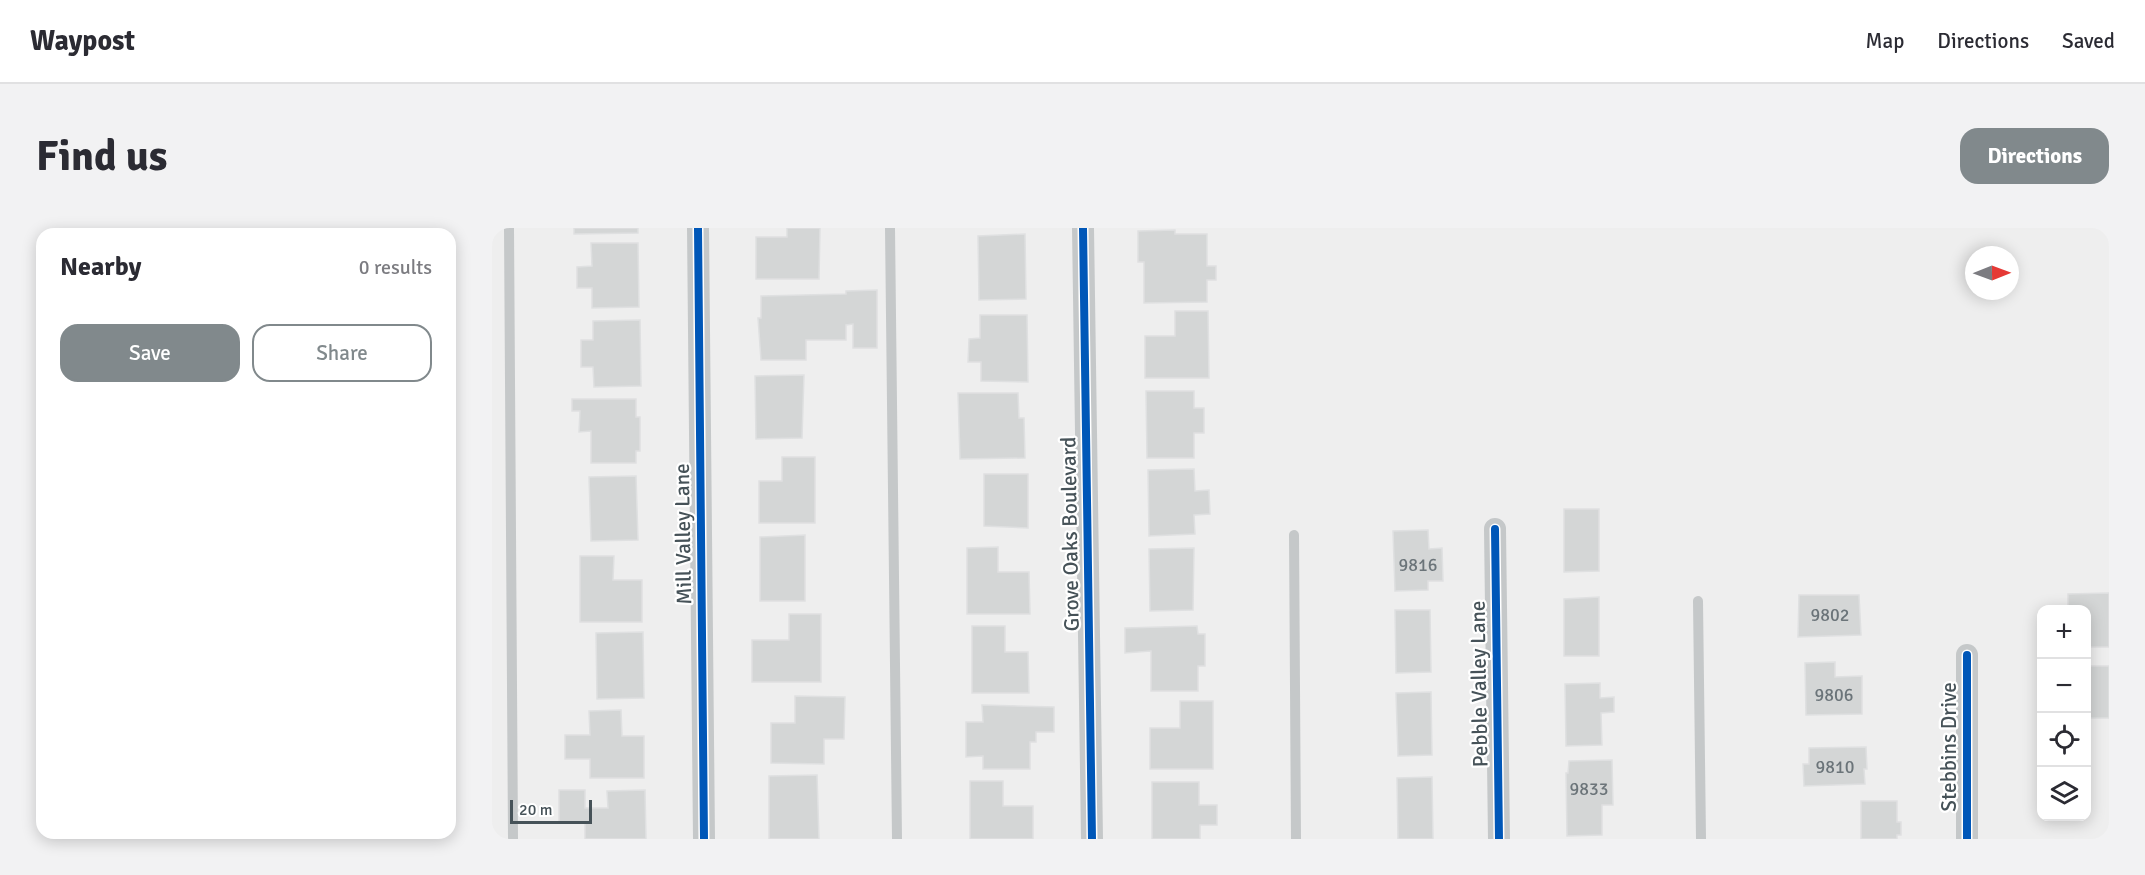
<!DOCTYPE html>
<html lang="en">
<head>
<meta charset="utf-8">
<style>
  body { margin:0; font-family:Signika,sans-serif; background:#f2f2f3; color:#2b2b33 }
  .controls { position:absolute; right:18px; bottom:18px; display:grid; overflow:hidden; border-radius:12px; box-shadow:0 3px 15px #0003 }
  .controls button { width:54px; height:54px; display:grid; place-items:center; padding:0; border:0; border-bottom:2px solid #e1e1e2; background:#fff; color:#2b2b33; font:30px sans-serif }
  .compass { position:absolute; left:1473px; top:18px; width:54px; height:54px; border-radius:50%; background:#fff; box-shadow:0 3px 15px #0003; rotate:89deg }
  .scale { position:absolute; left:18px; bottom:15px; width:82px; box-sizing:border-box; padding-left:6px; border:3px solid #465258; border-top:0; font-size:16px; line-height:21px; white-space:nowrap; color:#465258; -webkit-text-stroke:4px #fff; paint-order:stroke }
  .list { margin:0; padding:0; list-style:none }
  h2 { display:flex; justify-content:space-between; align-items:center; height:78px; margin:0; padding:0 24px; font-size:26px }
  h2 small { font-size:20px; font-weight:400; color:#7c7c81 }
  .actions { display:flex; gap:12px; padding:18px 24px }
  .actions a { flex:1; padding:14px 0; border:2px solid #81898c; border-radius:18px; text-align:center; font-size:21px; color:#81898c }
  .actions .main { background:#81898c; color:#fff }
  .icon { flex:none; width:33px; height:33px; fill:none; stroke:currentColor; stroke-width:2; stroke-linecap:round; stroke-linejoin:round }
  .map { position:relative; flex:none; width:1617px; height:611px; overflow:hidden; border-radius:18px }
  header { display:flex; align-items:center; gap:36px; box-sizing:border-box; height:84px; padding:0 30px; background:#fff; border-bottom:2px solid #e1e1e2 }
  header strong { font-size:28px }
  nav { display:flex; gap:33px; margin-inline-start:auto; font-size:21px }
  .intro { display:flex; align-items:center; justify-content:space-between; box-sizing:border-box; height:144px; padding:0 36px }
  h1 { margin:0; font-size:42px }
  .button { padding:15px 27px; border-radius:18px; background:#81898c; color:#fff; font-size:21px; font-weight:700 }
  main { display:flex; gap:36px; padding:0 36px }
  aside { flex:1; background:#fff; border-radius:18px; box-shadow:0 3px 15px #0003 }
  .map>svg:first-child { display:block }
  .building { fill:#d4d6d6; stroke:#dfe0e1; stroke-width:1.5 }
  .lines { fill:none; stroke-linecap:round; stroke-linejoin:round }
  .service { stroke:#c5c8c9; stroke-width:10 }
  .minor { stroke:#c5c8c9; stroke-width:22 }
  .cycleway-casing { stroke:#fff; stroke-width:11 }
  .cycleway { stroke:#0057b8; stroke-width:8 }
  .labels { text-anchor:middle; stroke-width:4.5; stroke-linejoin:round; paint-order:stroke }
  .number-label { font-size:18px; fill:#6b7479 }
  .street-label { font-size:21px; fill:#465258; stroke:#fff }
</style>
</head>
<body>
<header>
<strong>Waypost</strong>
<nav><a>Map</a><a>Directions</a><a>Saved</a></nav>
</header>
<div class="intro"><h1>Find us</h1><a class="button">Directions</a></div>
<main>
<aside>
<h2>Nearby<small>0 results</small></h2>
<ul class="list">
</ul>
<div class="actions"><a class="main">Save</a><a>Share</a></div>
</aside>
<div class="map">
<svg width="1617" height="611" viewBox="0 0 1617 611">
  <rect width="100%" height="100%" fill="#eee"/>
  <!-- building -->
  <g class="building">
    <polygon points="82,0 146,0 146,5 82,6"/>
    <polygon points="295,0 328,0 327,51 264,51 264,9 295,9"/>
    <polygon points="683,2 683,6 715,6 715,38 724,38 724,52 715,52 715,74 652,75 652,34 646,34 646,3"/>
    <polygon points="533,6 534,71 487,72 486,8"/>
    <polygon points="99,15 146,15 147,79 100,80 100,60 85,60 85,39 100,38"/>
    <polygon points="385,62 385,120 361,120 361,96 354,97 354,112 314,112 314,132 269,132 266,90 269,90 269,68 354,66 354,63"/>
    <polygon points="683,83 716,83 717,150 653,150 653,108 683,108"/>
    <polygon points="488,87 535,87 536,154 489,153 489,134 476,134 477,111 488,110"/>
    <polygon points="148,92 149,158 102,159 101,139 89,139 89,112 101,112 101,93"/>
    <polygon points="312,147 310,210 264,211 263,148"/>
    <polygon points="654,163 702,163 702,180 712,180 712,205 702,205 702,230 655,230"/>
    <polygon points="466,165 526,165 527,190 532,190 533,230 468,231"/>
    <polygon points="80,171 144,171 144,189 148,189 148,223 144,223 144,235 99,235 99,203 87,204 88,183 80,183"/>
    <polygon points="290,229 323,229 323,295 267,295 267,253 290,253"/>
    <polygon points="702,241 703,263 717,262 718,286 702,287 703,306 657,308 656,242"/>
    <polygon points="492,246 536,246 536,300 492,298"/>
    <polygon points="144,248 146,312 99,313 97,249"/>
    <polygon points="1072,281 1107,281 1107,343 1072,344"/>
    <polygon points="936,302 937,321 950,320 951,353 936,353 936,362 903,363 901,303"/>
    <polygon points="313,307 313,373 268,373 268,309"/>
    <polygon points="506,319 506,344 537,344 538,386 475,386 475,320"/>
    <polygon points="702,320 701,382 658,383 657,321"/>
    <polygon points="88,328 122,328 121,352 150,352 150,394 88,394"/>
    <polygon points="1617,365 1617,419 1594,419 1594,382 1576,382 1576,366"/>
    <polygon points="1307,367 1367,367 1369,407 1306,409"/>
    <polygon points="1107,369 1107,428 1072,428 1072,371"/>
    <polygon points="903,382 938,382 939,444 904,445"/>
    <polygon points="297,386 329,386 329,454 260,454 260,412 297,412"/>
    <polygon points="480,398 513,398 513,424 536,424 537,465 480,465"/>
    <polygon points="705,398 706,406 713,406 713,438 706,438 706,463 659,463 659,423 633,425 633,400"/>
    <polygon points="151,404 152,470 105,471 104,405"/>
    <polygon points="1343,434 1343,449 1370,448 1370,486 1314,487 1313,435"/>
    <rect x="1594" y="438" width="23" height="52"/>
    <polygon points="1108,455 1108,470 1122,469 1122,484 1109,485 1110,517 1074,518 1073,456"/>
    <polygon points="939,464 940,527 906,528 904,465"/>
    <polygon points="303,468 353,469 352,511 332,511 332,536 279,535 279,495 303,495"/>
    <polygon points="688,473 721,473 721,541 658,541 658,500 688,500"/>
    <polygon points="490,477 562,479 562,504 544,504 544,514 538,514 538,541 491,541 491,528 474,529 474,494 491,494"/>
    <polygon points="129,482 130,508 152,508 152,550 98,550 98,531 73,531 73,507 98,507 97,483"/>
    <polygon points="1374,519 1375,541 1372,541 1373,556 1312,558 1311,536 1317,536 1317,520"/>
    <polygon points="1120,532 1121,577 1110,577 1110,607 1075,608 1074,545 1076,545 1077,533"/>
    <polygon points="325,547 327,611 277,611 277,548"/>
    <polygon points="940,549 941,611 906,611 905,550"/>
    <polygon points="478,553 511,553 511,578 541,578 541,611 478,611"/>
    <polygon points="660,554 707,554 707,577 725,577 725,597 708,597 708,611 660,611"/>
    <polygon points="67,562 93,562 93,580 116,580 115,563 153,562 154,611 93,611 93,594 67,594"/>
    <polygon points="1369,573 1405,573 1405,594 1409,594 1409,607 1405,607 1405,611 1369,611"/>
  </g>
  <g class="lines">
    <!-- service -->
    <g class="service">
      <polyline points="17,0 21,611"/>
      <polyline points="398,0 405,611"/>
      <polyline points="802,307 804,611"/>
      <polyline points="1206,373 1209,611"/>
    </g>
    <!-- minor -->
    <g class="minor">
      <polyline points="206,0 212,611"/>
      <polyline points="591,0 600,611"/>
      <polyline points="1003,301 1007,611"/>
      <polyline points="1475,611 1475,427"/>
    </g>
    <!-- cycleway casing -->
    <g class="cycleway-casing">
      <g id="cycleway">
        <polyline points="206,0 212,611"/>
        <polyline points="591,0 600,611"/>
        <polyline points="1003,301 1007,611"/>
        <polyline points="1475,611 1475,427"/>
      </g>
    </g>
    <!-- cycleway -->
    <use href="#cycleway" class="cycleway"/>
  </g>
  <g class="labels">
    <!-- number labels -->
    <g class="number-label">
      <text x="926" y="343">9816</text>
      <text x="1338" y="393">9802</text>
      <text x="1342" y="473">9806</text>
      <text x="1343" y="545">9810</text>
      <text x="1097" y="567">9833</text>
    </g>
    <!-- street labels -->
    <g class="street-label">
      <text transform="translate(191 306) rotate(-91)" y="7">Mill Valley Lane</text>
      <text transform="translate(578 306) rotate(-91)" y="7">Grove Oaks Boulevard</text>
      <text transform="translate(987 456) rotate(-91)" y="7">Pebble Valley Lane</text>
      <text transform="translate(1457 519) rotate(-90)" y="7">Stebbins Drive</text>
    </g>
  </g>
</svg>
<div class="controls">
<button>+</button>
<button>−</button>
<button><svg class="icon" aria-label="locate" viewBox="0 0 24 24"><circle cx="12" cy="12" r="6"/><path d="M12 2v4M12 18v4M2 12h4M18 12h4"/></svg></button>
<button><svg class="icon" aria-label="layers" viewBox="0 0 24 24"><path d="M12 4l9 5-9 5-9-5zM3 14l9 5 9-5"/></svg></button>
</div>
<svg class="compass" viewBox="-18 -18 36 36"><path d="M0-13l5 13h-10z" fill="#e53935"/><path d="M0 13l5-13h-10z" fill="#7c7c81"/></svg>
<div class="scale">20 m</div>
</div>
</main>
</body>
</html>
